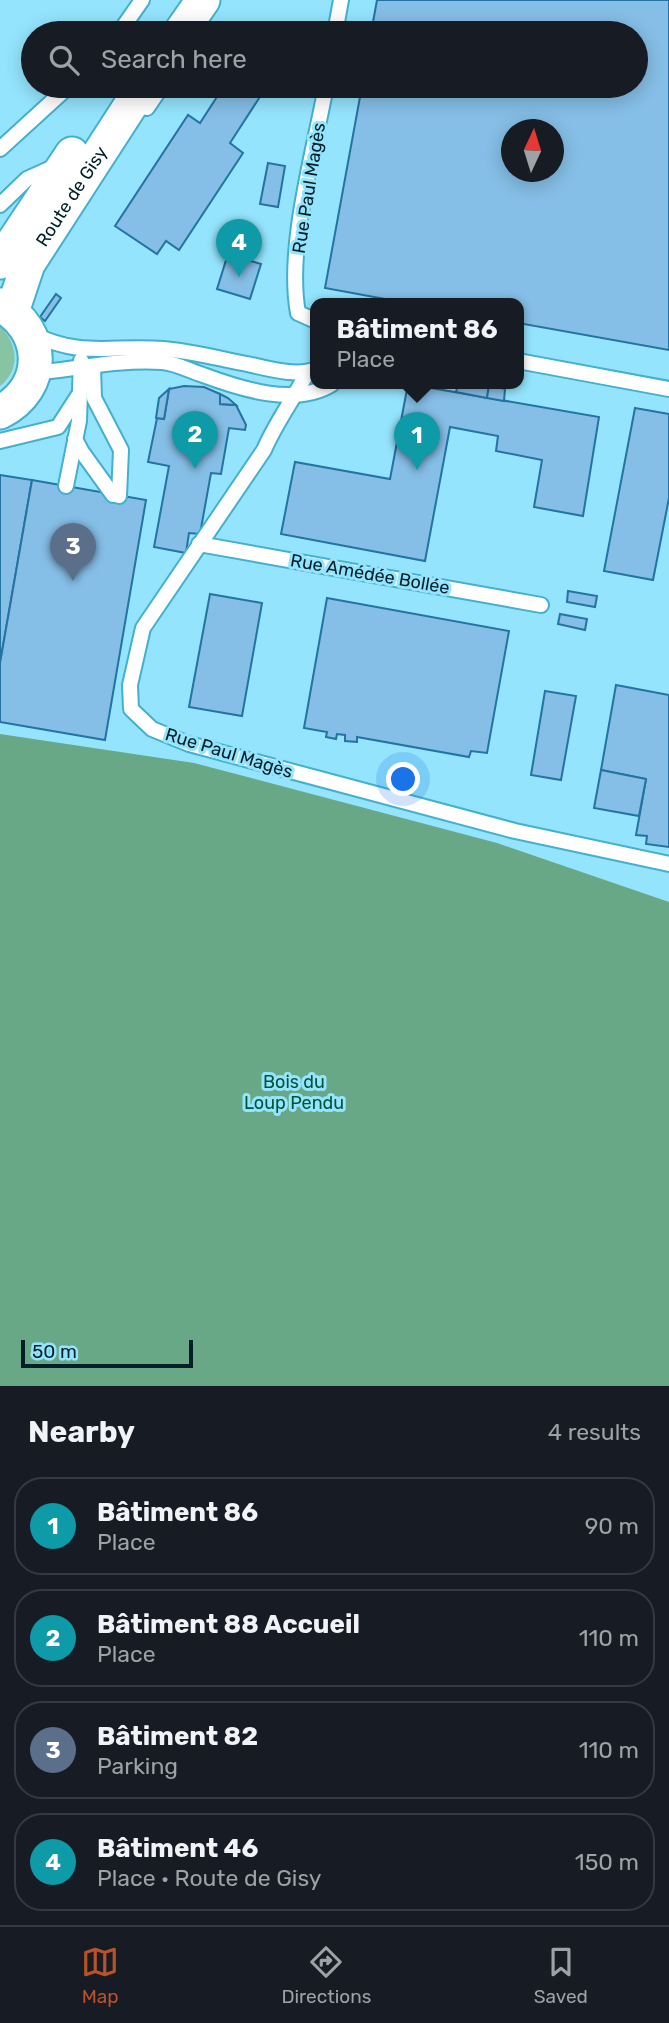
<!DOCTYPE html>
<html lang="en">
<head>
<meta charset="utf-8">
<style>
  body { margin:0; font-family:Rubik,sans-serif; background:#242831; color:#f1f3f6 }
  .compass { position:absolute; left:501px; top:119px; width:63px; height:63px; border-radius:50%; background:#171b24; box-shadow:0 4px 18px #0003; rotate:4deg }
  .scale { position:absolute; left:21px; bottom:18px; width:172px; box-sizing:border-box; padding-left:7px; border:4px solid #002029; border-top:0; font-size:19px; line-height:24px; white-space:nowrap; color:#002029; -webkit-text-stroke:5px #94e4fd; paint-order:stroke }
  .you { position:absolute; left:404px; top:780px; width:24px; height:24px; margin:-18px; border:5px solid #fff; border-radius:50%; background:#1a73e8; box-shadow:0 0 0 10px #1a73e833 }
  .badge { display:grid; place-items:center; width:46px; height:46px; border-radius:50%; background:#b9522a; color:#fff; font-size:23px; font-weight:700 }
  .pin { position:absolute; translate:-50% -58px; filter:drop-shadow(0 2px 4px #0008) }
  .pin::after { content:''; position:absolute; top:37px; width:24px; height:21px; background:inherit; clip-path:polygon(0 0,100% 0,50% 100%) }
  .popup { position:absolute; left:310px; top:298px; width:214px; height:91px; box-sizing:border-box; display:grid; place-content:center; border-radius:14px; background:#171b24; filter:drop-shadow(0 2px 5px #0005); font-size:23px; white-space:nowrap; color:#9ea1a6 }
  .popup b { font-size:26px; color:#f1f3f6 }
  .popup::after { content:''; position:absolute; left:50%; top:100%; margin-left:-14px; border:14px solid transparent; border-top-color:#171b24 }
  .list { margin:0; padding:0; list-style:none }
  h2 { display:flex; justify-content:space-between; align-items:center; height:91px; margin:0; padding:0 28px; font-size:30px }
  h2 small { font-size:23px; font-weight:400; color:#9ea1a6 }
  .list li { display:grid; grid-template-columns:46px 1fr auto; gap:21px; align-items:center; box-sizing:border-box; height:98px; margin:0 14px 14px; padding:0 14px; border:2px solid #363941; border-radius:28px }
  .list b { display:block; font-size:26px; white-space:nowrap }
  .list p { margin:0; font-size:23px; white-space:nowrap; color:#9ea1a6 }
  .list em { font-size:23px; font-style:normal; color:#9ea1a6 }
  .icon { flex:none; width:38px; height:38px; fill:none; stroke:currentColor; stroke-width:2; stroke-linecap:round; stroke-linejoin:round }
  .map { position:relative; flex:none; width:669px; height:1386px; overflow:hidden }
  .search { position:absolute; background:#171b24; box-shadow:0 4px 18px #0003; left:21px; right:21px; top:21px; height:77px; display:flex; align-items:center; gap:18px; box-sizing:border-box; padding:0 24px; border-radius:38px; color:#9ea1a6; font-size:26px }
  .sheet { height:539px; background:#171b24 }
  nav { display:flex; justify-content:space-around; align-items:center; box-sizing:border-box; height:98px; border-top:2px solid #363941; background:#171b24; font-size:19px; color:#9ea1a6 }
  nav a { display:grid; justify-items:center; gap:4px }
  nav .on { color:#b9522a }
  .map>svg:first-child { display:block }
  .green { fill:#87c4a3 }
  .forest { fill:#68a887 }
  .building { fill:#85bee6; stroke:#2373a3; stroke-width:2; fill-rule:evenodd }
  .lines { fill:none; stroke-linecap:round; stroke-linejoin:round }
  .service-casing { stroke:#43b0cf; stroke-width:18 }
  .tertiary-casing { stroke:#43b0cf; stroke-width:37 }
  .service { stroke:#fff; stroke-width:14 }
  .tertiary { stroke:#fff; stroke-width:33 }
  .labels { text-anchor:middle; stroke-width:6; stroke-linejoin:round; paint-order:stroke }
  .street-label { font-size:18px; fill:#002029; stroke:#94e4fd }
  .park-label { font-size:18px; fill:#005536; stroke:#94e4fd }
</style>
</head>
<body>
<div class="map">
<svg width="669" height="1386" viewBox="0 0 669 1386">
  <rect width="100%" height="100%" fill="#94e4fd"/>
  <!-- green -->
  <path class="green" d="M0,326C18,344 21,370 0,386Z"/>
  <!-- forest -->
  <polygon class="forest" points="0,734 194,763 497,843 669,902 669,1386 0,1386"/>
  <!-- building -->
  <g class="building">
    <path d="M377,0H669V350L518,323V304H412L325,288L362,86H636V33H371ZM512,130H554V172H512Z"/>
    <polygon points="224,86 267,86 230,143 243,153 179,250 166,241 157,254 115,226 188,115 200,123"/>
    <polygon points="268,163 285,166 278,207 260,204"/>
    <polygon points="232,241 248,246 244,259 261,264 250,299 217,289"/>
    <polygon points="56,294 61,298 45,321 40,317"/>
    <polygon points="408,384 599,417 583,516 534,507 542,460 496,451 498,436 450,427 425,561 281,534 295,462 390,479"/>
    <polygon points="458,384 489,385 487,398 456,392"/>
    <polygon points="489,385 505,389 504,401 487,398"/>
    <polygon points="184,386 204,387 220,394 220,404 236,405 246,425 245,430 229,428 221,474 211,473 200,534 189,533 186,553 154,547 169,466 148,462 157,418 164,419 169,389"/>
    <polygon points="169,389 164,419 156,418 159,398"/>
    <polygon points="220,394 228,398 236,405 220,404"/>
    <polygon points="635,408 669,414 669,498 653,580 604,571"/>
    <polygon points="0,475 32,480 0,663"/>
    <polygon points="32,480 146,500 105,740 0,722 0,663"/>
    <polygon points="568,591 597,596 595,607 567,602"/>
    <polygon points="210,594 262,603 242,716 189,707"/>
    <polygon points="327,598 509,631 487,753 471,751 469,757 357,737 357,742 345,741 345,735 337,734 336,739 326,737 327,732 304,728"/>
    <polygon points="560,614 587,619 585,630 558,624"/>
    <polygon points="616,685 669,695 669,847 646,844 647,836 636,835 646,779 601,770"/>
    <polygon points="545,691 576,696 561,780 531,775"/>
    <polygon points="601,770 646,779 639,816 594,808"/>
  </g>
  <g class="lines">
    <!-- service casing -->
    <g class="service-casing">
      <g id="service">
        <polyline points="119,33 142,0"/>
        <polyline points="335,33 341,0"/>
        <polyline points="147,108 162,86"/>
        <polyline points="0,149 69,86"/>
        <polyline points="0,205 27,179 58,165"/>
        <path d="M316,321L298,313C286,248 314,152 326,86"/>
        <path d="M33,334C82,358 111,345 163,349C190,351 216,358 242,363C264,367 295,378 316,369"/>
        <polyline points="518,361 669,389"/>
        <polyline points="93,367 94,398 121,450 119,496"/>
        <path d="M34,373C76,369 120,359 162,362C176,363 190,371 203,375C241,389 295,407 332,384"/>
        <path d="M307,373C293,400 276,422 264,450L143,628L130,685L131,709L152,729L189,744L515,831L669,864"/>
        <polyline points="75,439 82,452 113,495"/>
        <polyline points="0,441 58,427 78,396"/>
        <polyline points="66,486 79,421 81,360"/>
        <polyline points="199,544 541,605"/>
      </g>
    </g>
    <!-- tertiary casing -->
    <g class="tertiary-casing">
      <g id="tertiary">
        <polyline points="180,33 203,0"/>
        <polyline points="0,262 72,154"/>
        <path d="M0,305C46,329 48,388 0,412"/>
        <path id="s1" d="M12,312L28,264L143,86"/>
      </g>
    </g>
    <!-- service -->
    <use href="#service" class="service"/>
    <!-- tertiary -->
    <use href="#tertiary" class="tertiary"/>
  </g>
  <g class="labels">
    <!-- street labels -->
    <g class="street-label">
      <text transform="translate(309 188) rotate(-81)" y="6">Rue Paul Magès</text>
      <text dy="6" stroke="none"><textPath href="#s1" startOffset="131">Route de Gisy</textPath></text>
      <text transform="translate(370 574) rotate(10)" y="6">Rue Amédée Bollée</text>
      <text transform="translate(229 753) rotate(17)" y="6">Rue Paul Magès</text>
    </g>
    <!-- park labels -->
    <g class="park-label">
      <text x="294" y="1088">Bois du<tspan x="294" dy="21">Loup Pendu</tspan></text>
    </g>
  </g>
</svg>
<svg class="compass" viewBox="-18 -18 36 36"><path d="M0-13l5 13h-10z" fill="#e53935"/><path d="M0 13l5-13h-10z" fill="#9ea1a6"/></svg>
<div class="scale">50 m</div>
<div class="you"></div>
<div class="pin badge" style="left:417px;top:470px;background:#0f9aa8">1</div>
<div class="popup"><b>Bâtiment 86</b>Place</div>
<div class="pin badge" style="left:195px;top:469px;background:#0f9aa8">2</div>
<div class="pin badge" style="left:73px;top:581px;background:#5c6f8a">3</div>
<div class="pin badge" style="left:239px;top:277px;background:#0f9aa8">4</div>
<div class="search"><svg class="icon" aria-label="search" viewBox="0 0 24 24"><circle cx="10" cy="10" r="6"/><path d="M15 15l6 6"/></svg>Search here</div>
</div>
<section class="sheet">
<h2>Nearby<small>4 results</small></h2>
<ul class="list">
<li><span class="badge" style="background:#0f9aa8">1</span><div><b>Bâtiment 86</b><p>Place</p></div><em>90 m</em></li>
<li><span class="badge" style="background:#0f9aa8">2</span><div><b>Bâtiment 88 Accueil</b><p>Place</p></div><em>110 m</em></li>
<li><span class="badge" style="background:#5c6f8a">3</span><div><b>Bâtiment 82</b><p>Parking</p></div><em>110 m</em></li>
<li><span class="badge" style="background:#0f9aa8">4</span><div><b>Bâtiment 46</b><p>Place · Route de Gisy</p></div><em>150 m</em></li>
</ul>
</section>
<nav>
<a class="on"><svg class="icon" aria-label="map" viewBox="0 0 24 24"><path d="M3 6l6-2 6 2 6-2v14l-6 2-6-2-6 2zM9 4v14M15 6v14"/></svg>Map</a>
<a><svg class="icon" aria-label="directions" viewBox="0 0 24 24"><path d="M12 3l9 9-9 9-9-9zM9 14v-3h6M13 9l2 2-2 2"/></svg>Directions</a>
<a><svg class="icon" aria-label="saved" viewBox="0 0 24 24"><path d="M7 4h10v16l-5-4-5 4z"/></svg>Saved</a>
</nav>
</body>
</html>
